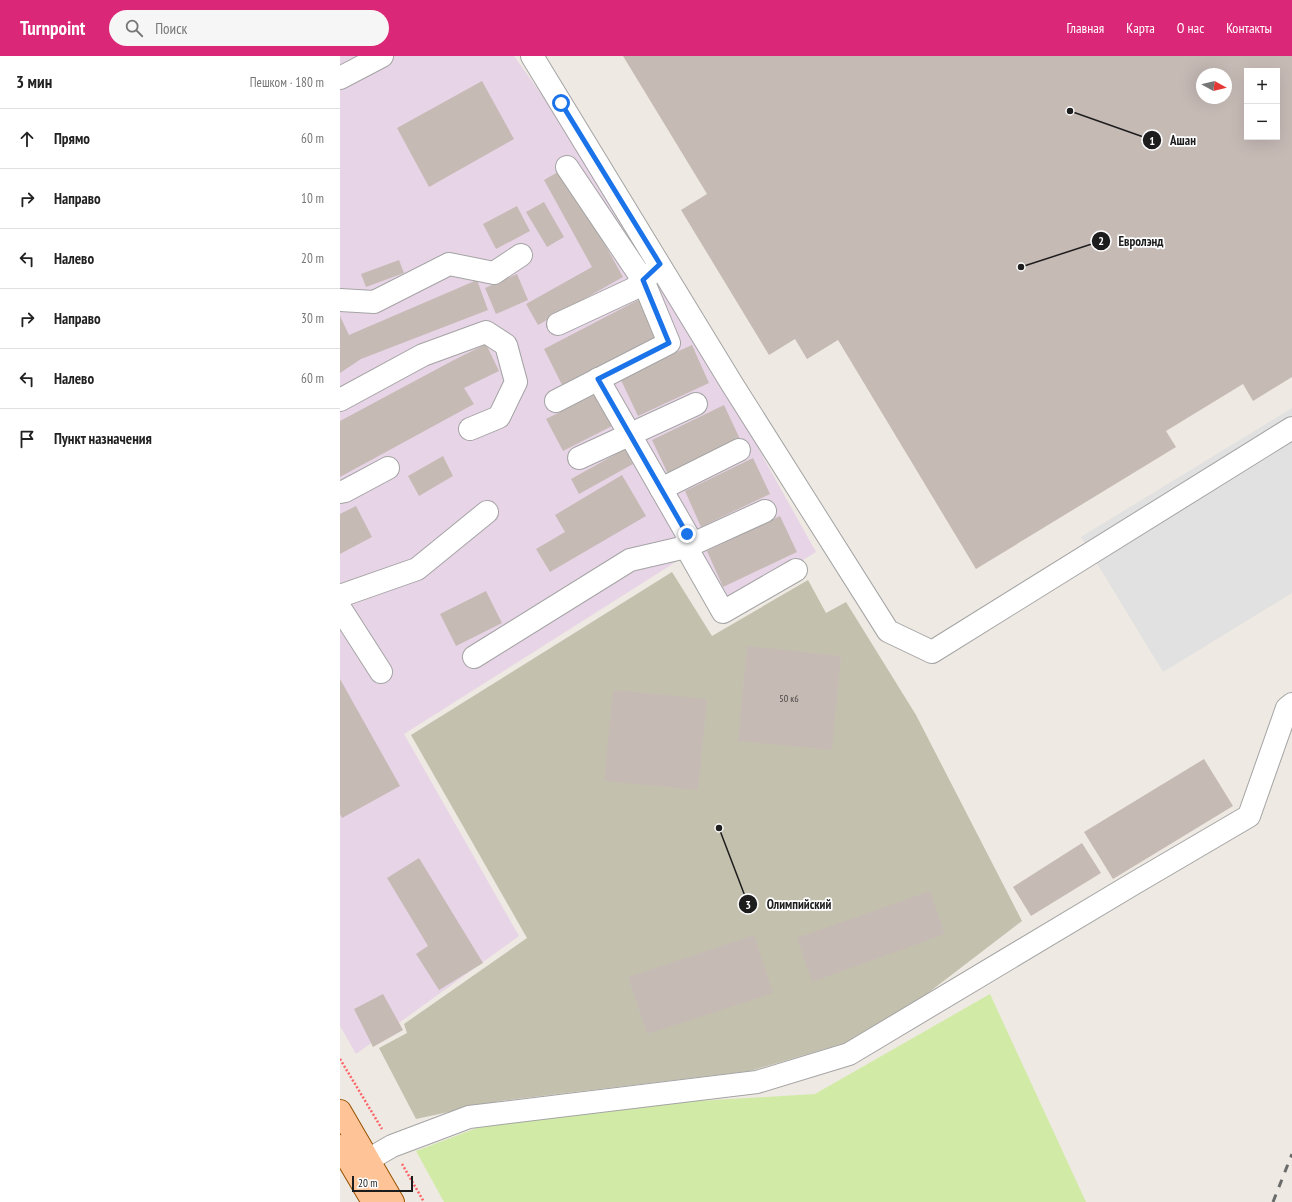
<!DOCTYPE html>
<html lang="ru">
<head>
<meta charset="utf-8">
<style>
  body { margin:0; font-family:"PT Sans Narrow",sans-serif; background:#f6f6f6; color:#222 }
  .controls { position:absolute; right:12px; top:12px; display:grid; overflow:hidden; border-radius:0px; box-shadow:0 4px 16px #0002 }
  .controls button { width:36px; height:36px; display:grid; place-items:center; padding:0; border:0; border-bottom:1px solid #e0e0e0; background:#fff; color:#222; font:20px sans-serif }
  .compass { position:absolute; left:856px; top:12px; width:36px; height:36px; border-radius:50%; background:#fff; box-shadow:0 4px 16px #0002; rotate:98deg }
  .scale { position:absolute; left:12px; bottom:10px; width:61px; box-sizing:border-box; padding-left:4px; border:2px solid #1d1d1d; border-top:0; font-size:11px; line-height:14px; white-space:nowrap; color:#1d1d1d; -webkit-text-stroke:3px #fff; paint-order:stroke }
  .stop { position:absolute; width:12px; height:12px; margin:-9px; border:3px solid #1a73e8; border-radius:50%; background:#fff }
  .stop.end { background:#1a73e8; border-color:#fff; box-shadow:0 1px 4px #0008 }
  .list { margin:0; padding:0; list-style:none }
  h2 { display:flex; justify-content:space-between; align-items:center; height:52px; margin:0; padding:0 16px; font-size:17px }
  h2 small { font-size:13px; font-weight:400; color:#767676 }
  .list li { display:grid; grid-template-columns:26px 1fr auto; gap:12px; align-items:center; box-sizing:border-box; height:60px; padding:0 16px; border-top:1px solid #e0e0e0 }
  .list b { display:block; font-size:15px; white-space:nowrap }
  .list em { font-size:13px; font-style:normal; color:#767676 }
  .icon { flex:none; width:22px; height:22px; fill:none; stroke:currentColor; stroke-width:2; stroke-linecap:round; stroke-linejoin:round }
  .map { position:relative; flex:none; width:952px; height:1146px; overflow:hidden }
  header { display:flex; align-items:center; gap:24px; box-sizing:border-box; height:56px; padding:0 20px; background:#db2777; color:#fff }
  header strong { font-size:19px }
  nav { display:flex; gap:22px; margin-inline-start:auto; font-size:14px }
  .search { width:280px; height:36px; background:#f6f6f6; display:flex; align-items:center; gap:10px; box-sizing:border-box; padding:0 14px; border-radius:22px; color:#767676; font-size:15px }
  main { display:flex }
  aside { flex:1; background:#fff }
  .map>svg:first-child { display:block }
  .industrial { fill:#e8d4e7 }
  .construction { fill:#c3c0ad }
  .grass { fill:#d1eba6 }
  .parking { fill:#e1e1e1 }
  .building { fill:#c6bab5; fill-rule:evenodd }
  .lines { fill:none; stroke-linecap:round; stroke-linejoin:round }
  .minor-casing { stroke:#a4a4a4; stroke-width:24 }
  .major-casing { stroke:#965100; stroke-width:24 }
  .path { stroke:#fd6468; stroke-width:2.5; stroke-dasharray:2 2; stroke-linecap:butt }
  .minor { stroke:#fff; stroke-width:22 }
  .major { stroke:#fec497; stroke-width:22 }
  .rail { stroke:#6b6b6b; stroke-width:3; stroke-dasharray:8 8; stroke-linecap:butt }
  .route { stroke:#1a73e8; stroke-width:5 }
  .labels { text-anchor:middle; stroke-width:3.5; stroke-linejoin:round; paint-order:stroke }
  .number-label { font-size:10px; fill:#474443 }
  .leader { fill:none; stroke:#1d1d1d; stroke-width:1.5 }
  .callout-dot { fill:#1d1d1d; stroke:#fff; stroke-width:1.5 }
  .mark-label { font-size:12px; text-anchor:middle; font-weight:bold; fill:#fff }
  .callout-label { font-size:13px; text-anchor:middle; font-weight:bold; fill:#1d1d1d; stroke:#fff; stroke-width:3.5; stroke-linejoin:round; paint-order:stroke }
</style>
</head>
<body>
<header>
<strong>Turnpoint</strong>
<div class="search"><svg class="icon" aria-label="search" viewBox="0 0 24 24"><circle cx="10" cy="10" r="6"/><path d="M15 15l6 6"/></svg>Поиск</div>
<nav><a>Главная</a><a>Карта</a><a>О нас</a><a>Контакты</a></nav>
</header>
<main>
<aside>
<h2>3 мин<small>Пешком · 180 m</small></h2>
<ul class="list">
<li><svg class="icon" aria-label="ahead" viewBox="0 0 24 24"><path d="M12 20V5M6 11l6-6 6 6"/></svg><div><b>Прямо</b></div><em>60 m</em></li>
<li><svg class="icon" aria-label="right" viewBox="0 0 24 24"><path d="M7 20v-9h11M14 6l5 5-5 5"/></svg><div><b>Направо</b></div><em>10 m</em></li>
<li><svg class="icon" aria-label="left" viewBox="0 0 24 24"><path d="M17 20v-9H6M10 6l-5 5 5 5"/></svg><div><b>Налево</b></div><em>20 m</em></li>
<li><svg class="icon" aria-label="right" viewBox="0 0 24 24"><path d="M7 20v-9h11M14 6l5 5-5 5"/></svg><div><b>Направо</b></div><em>30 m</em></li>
<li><svg class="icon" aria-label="left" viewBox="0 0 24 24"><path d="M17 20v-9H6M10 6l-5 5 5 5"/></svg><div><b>Налево</b></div><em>60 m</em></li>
<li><svg class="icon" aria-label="arrive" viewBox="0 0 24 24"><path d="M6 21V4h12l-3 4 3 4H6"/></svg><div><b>Пункт назначения</b></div></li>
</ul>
</aside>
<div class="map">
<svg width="952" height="1146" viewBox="0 0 952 1146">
  <rect width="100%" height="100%" fill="#eee9e2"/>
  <!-- industrial -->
  <polygon class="industrial" points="0,0 174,0 232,81 394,349 476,496 386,552 342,502 64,678 179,880 16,998 0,970"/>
  <!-- construction -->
  <polygon class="construction" points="332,516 372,580 468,524 486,557 506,546 576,659 682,865 584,940 505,987 410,1015 160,1045 76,1063 39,992 67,977 64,968 187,882 71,679"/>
  <!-- grass -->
  <polygon class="grass" points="650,938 746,1146 104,1146 76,1095 137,1072 291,1049 475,1038"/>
  <!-- parking -->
  <polygon class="parking" points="952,352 952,537 823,616 741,481"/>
  <!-- building -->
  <g class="building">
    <path d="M283,0H952V321L913,345L903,328L826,375L836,391L636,513L498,284L467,303L455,283L429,299L341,154L367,138ZM907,15H937V81H907ZM862,18H886V42H862Z"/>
    <polygon points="142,25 174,83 89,131 57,72"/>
    <polygon points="223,113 283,221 198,269 186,248 252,211 204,124"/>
    <polygon points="204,146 224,181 207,191 186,156"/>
    <polygon points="177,150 190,175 156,193 143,168"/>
    <polygon points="59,204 64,217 26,231 21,218"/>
    <polygon points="177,218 188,244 156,258 145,232"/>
    <polygon points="137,224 148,254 21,303 0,317 0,260 9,279"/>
    <polygon points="302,242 321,278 222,329 204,293"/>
    <polygon points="146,288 159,315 124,332 134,348 0,421 0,365 112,305"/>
    <polygon points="352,289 369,327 298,360 280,322"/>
    <polygon points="258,337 274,369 223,395 206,363"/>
    <polygon points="384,349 400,383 328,418 312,384"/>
    <polygon points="285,393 293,408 239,438 231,423"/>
    <polygon points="103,400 113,420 79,440 68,420"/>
    <polygon points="413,402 430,438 361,471 345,435"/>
    <polygon points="282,419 306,460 210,516 196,493 225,476 215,459"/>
    <polygon points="16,450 32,481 0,498 0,458"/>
    <polygon points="440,460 457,496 383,531 367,495"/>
    <polygon points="146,535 162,567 116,590 100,558"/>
    <polygon points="407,590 501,600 492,694 398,685"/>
    <polygon points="0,623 60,730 2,762 0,758"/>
    <polygon points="273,634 367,643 358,734 264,725"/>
    <polygon points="864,703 893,750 773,823 744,776"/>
    <polygon points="742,787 761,817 691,860 673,831"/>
    <polygon points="79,802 143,907 99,934 76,898 88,890 47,822"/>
    <polygon points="590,835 605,878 472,926 457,882"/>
    <polygon points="414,879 433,937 307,978 288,921"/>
    <polygon points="43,938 63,974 33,991 14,953"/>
  </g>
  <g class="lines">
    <!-- minor casing -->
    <g class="minor-casing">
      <g id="minor">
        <polyline points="192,0 392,328 548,575 592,596 952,372"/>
        <polyline points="0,22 42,0"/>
        <polyline points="0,244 34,246 109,208 154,217 181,199"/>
        <polyline points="218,268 293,233 314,215"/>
        <polyline points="258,323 347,478 346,491 383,556 456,514"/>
        <polyline points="0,344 83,299 146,276 166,289 176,326 159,361 130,373"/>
        <polyline points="216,345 329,287 303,224 227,111"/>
        <polyline points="239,402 356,348"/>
        <polyline points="321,433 399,394"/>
        <polyline points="0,436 5,435 48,412"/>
        <polyline points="0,540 77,513 147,456"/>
        <polyline points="0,552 41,616"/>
        <polyline points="134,601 290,504 346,491 425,455"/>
        <polyline points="28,1104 52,1090 129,1061 417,1026 509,998 793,828 909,760 947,652 952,648"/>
      </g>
    </g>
    <!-- major casing -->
    <g class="major-casing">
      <g id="major">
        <polyline points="0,1055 53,1146"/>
        <polyline points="0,1090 33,1146"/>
      </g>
    </g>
    <!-- path -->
    <g class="path">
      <polyline points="0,1003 42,1073"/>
      <polyline points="62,1108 84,1146"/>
    </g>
    <!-- minor -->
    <use href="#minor" class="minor"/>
    <!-- major -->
    <use href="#major" class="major"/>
    <!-- rail -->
    <polyline class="rail" points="933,1146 952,1098"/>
  </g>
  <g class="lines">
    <!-- route -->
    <polyline class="route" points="221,47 320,208 303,224 329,287 258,323 347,478"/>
  </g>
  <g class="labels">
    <!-- number labels -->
    <g class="number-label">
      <text x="449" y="646">50 к6</text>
    </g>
  </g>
  <!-- callouts -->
  <path class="leader" d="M730 55L812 84M681 211L761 185M379 772L408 848"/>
  <g class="callout-dot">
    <circle cx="730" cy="55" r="4"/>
    <circle cx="681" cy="211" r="4"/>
    <circle cx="379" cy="772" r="4"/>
    <circle cx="812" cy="84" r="10"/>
    <circle cx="761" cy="185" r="10"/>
    <circle cx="408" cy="848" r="10"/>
  </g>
  <g class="mark-label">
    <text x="812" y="89">1</text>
    <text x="761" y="189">2</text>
    <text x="408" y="853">3</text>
  </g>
  <g class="callout-label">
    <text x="843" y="89">Ашан</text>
    <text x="801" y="190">Евролэнд</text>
    <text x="459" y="853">Олимпийский</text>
  </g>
</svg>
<div class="controls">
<button>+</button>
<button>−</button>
</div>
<svg class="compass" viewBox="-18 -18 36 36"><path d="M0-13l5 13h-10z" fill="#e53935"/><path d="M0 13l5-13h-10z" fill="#767676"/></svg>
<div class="scale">20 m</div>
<div class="stop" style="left:221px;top:47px"></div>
<div class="stop end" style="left:347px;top:478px"></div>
</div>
</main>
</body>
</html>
